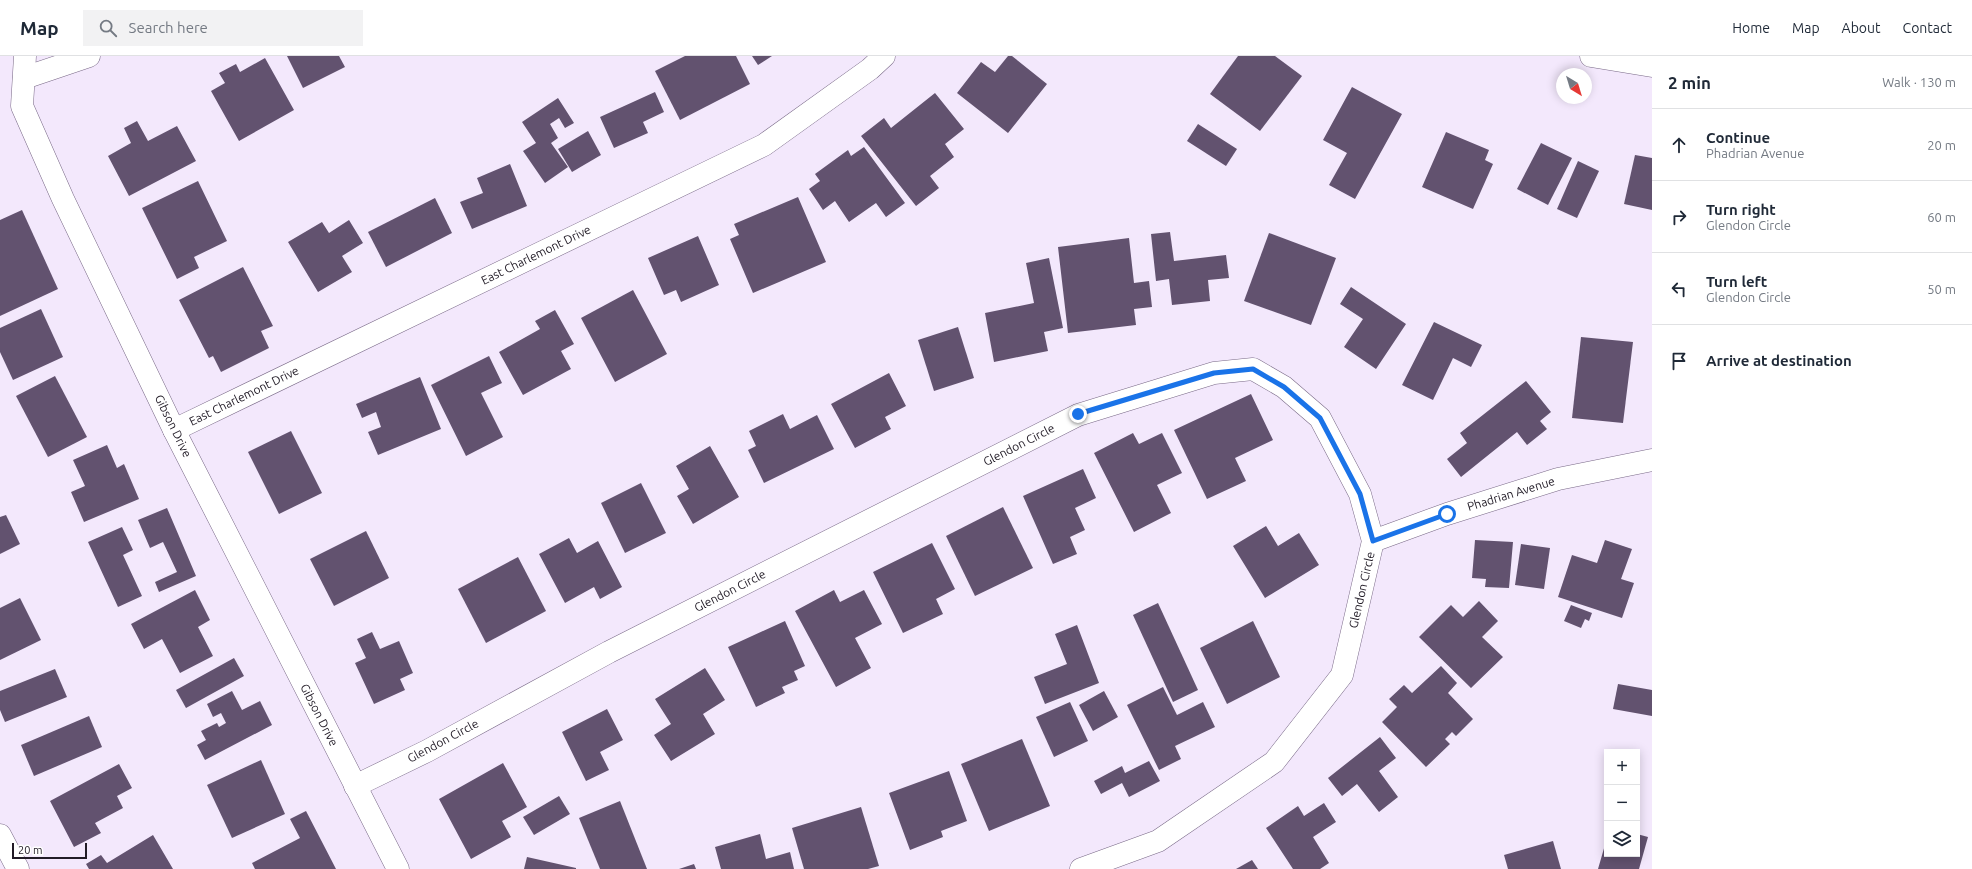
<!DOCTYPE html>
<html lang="en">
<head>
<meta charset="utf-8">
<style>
  body { margin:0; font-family:Ubuntu,sans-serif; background:#f2f2f3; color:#1f2937 }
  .controls { position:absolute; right:12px; bottom:12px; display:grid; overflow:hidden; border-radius:0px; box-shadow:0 2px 10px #0003 }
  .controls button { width:36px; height:36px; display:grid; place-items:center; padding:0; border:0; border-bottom:1px solid #e0e1e3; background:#fff; color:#1f2937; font:20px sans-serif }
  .compass { position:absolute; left:1556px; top:12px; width:36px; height:36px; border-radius:50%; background:#fff; box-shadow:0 2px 10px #0003; rotate:142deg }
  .scale { position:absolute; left:12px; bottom:10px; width:75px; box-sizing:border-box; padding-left:4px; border:2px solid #211b26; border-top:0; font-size:11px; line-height:14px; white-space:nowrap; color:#211b26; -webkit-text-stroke:3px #fff; paint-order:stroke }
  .stop { position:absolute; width:12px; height:12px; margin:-9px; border:3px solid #1a73e8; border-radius:50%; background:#fff }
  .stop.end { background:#1a73e8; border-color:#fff; box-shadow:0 1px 4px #0008 }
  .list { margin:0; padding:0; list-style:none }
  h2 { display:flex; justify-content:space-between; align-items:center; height:52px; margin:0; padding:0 16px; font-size:17px }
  h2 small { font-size:13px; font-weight:400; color:#747a83 }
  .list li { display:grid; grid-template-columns:26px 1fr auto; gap:12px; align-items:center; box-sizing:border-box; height:72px; padding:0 16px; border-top:1px solid #e0e1e3 }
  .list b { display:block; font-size:15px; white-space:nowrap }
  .list p { margin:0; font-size:13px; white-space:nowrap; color:#747a83 }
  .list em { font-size:13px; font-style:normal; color:#747a83 }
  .icon { flex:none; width:22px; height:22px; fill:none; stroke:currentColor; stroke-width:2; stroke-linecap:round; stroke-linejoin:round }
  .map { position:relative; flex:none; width:1652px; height:813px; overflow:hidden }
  header { display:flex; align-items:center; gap:24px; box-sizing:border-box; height:56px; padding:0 20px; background:#fff; border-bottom:1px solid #e0e1e3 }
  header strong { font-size:19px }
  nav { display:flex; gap:22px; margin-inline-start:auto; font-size:14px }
  .search { width:280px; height:36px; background:#f2f2f3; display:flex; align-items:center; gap:10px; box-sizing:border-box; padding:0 14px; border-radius:0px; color:#747a83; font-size:15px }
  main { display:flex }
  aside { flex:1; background:#fff }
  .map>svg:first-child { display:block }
  .building { fill:#62526f }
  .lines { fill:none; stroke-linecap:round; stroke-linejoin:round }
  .minor-casing { stroke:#796987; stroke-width:23 }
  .tertiary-casing { stroke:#796987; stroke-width:23 }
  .minor { stroke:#fff; stroke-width:22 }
  .tertiary { stroke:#fff; stroke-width:22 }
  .route { stroke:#1a73e8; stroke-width:5 }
  .labels { text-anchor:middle; stroke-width:4; stroke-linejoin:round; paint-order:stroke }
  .street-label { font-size:12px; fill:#211b26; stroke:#fff }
</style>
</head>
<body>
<header>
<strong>Map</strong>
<div class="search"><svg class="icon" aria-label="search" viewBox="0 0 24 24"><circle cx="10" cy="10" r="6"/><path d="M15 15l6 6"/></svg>Search here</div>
<nav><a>Home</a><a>Map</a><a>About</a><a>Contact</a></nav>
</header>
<main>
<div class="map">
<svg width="1652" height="813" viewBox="0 0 1652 813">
  <rect width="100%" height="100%" fill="#f3e8fc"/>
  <!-- building -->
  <g class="building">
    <polygon points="287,0 339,0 345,11 303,32"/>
    <polygon points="685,0 736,0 750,28 680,64 655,15"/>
    <polygon points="752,0 772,0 758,9"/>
    <polygon points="1008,0 1012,0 1047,28 1008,77 957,37 981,6 995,16"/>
    <polygon points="1238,0 1275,0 1302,20 1260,75 1210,38"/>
    <polygon points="265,2 294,54 239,85 211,35 225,27 219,17 236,8 240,16"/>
    <polygon points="1352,31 1402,58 1355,143 1329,129 1347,97 1323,84"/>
    <polygon points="655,36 664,56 643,66 648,77 614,92 600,61"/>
    <polygon points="935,37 964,73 945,88 954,101 930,120 939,132 916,150 861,80 884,62 891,72"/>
    <polygon points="558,42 574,67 565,72 559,62 550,68 558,82 551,87 568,111 545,127 523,95 536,87 522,66"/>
    <polygon points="137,65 148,85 177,70 196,105 129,140 108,100 131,87 124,72"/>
    <polygon points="1198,68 1237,93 1226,110 1187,85"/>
    <polygon points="588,75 601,99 572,116 558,93"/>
    <polygon points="1446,76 1489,94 1485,104 1493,108 1473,153 1422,131"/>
    <polygon points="1541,87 1572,102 1548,149 1517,133"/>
    <polygon points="864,91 905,147 886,161 876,147 849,166 835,145 823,154 809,133 820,125 815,118 848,94 851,100"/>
    <polygon points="1635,99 1652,102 1652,154 1624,148"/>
    <polygon points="1578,105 1599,115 1577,162 1557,153"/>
    <polygon points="510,108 527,150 472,173 460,146 483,137 477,122"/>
    <polygon points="198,125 227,185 194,201 199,212 177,223 142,152"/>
    <polygon points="798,141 826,206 753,237 730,183 739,179 734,168"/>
    <polygon points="435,142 452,177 386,211 368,176"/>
    <polygon points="22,154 58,233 0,260 0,164"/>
    <polygon points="349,164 363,187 342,200 352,216 318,236 288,186 322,166 329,177"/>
    <polygon points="1170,176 1174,205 1226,199 1229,222 1208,224 1210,245 1172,249 1169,223 1156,225 1151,178"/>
    <polygon points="1269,177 1336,202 1311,269 1244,245"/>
    <polygon points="698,180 719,229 681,246 676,234 664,239 648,202"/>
    <polygon points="1129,182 1134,227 1149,225 1152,251 1134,253 1136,269 1068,277 1058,191"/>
    <polygon points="1049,202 1063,272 1044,276 1048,295 994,306 985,257 1034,247 1026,207"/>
    <polygon points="243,211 273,270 261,275 269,292 221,316 213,300 209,302 179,244"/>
    <polygon points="1351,231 1406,268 1376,313 1344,291 1363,263 1340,248"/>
    <polygon points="633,234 667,298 615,326 581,262"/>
    <polygon points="41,253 63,301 13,324 0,296 0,272"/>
    <polygon points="555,254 574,288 561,295 571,313 523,339 499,296 540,273 535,265"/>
    <polygon points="1434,266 1482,289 1471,311 1453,302 1433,344 1402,329"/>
    <polygon points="958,271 974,322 934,335 918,284"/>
    <polygon points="1581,281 1633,286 1623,367 1572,362"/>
    <polygon points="489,300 502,327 481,337 503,381 466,400 431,329"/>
    <polygon points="889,317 906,350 885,361 891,373 855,392 831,348"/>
    <polygon points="55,320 87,381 48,401 16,340"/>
    <polygon points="420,321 441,373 378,399 368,376 381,371 376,356 362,362 356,348"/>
    <polygon points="1526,325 1551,356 1540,365 1547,373 1527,389 1517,376 1461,421 1447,403 1467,387 1460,377"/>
    <polygon points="1251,338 1273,384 1235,402 1246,425 1207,443 1174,374"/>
    <polygon points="783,358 790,373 817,359 834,393 764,427 748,394 756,390 749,375"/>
    <polygon points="291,375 322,437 279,458 248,396"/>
    <polygon points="1133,377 1139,388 1162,377 1182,417 1157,429 1171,457 1134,476 1094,397"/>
    <polygon points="107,389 117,412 124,408 139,443 84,466 71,436 85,430 73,404"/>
    <polygon points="710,390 739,441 693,468 677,440 689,433 676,410"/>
    <polygon points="1083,413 1096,442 1075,452 1085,474 1070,481 1077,498 1053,508 1023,440"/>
    <polygon points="641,427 666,477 625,497 601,447"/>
    <polygon points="1003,451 1033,512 975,540 946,480"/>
    <polygon points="167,452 196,520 159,536 155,526 177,516 163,486 150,492 138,464"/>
    <polygon points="6,459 20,488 0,498 0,461"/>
    <polygon points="1266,470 1278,490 1299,477 1319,509 1265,542 1233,490"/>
    <polygon points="122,471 133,494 123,499 142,540 118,551 88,486"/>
    <polygon points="366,475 389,522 334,550 310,503"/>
    <polygon points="569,482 577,497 598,485 622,531 600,543 594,531 565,547 539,498"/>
    <polygon points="1475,484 1513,486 1509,532 1485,531 1486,523 1472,522"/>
    <polygon points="1605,484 1632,493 1621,523 1634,527 1622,562 1558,541 1572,499 1597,507"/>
    <polygon points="932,487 955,533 936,543 943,558 903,577 873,516"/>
    <polygon points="1521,488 1550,492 1544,533 1515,529"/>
    <polygon points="518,501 546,555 486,587 458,533"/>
    <polygon points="195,534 210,564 198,571 213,600 180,617 162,583 144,593 131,568"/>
    <polygon points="834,534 840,546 864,534 882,568 855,582 871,612 836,631 795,555"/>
    <polygon points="20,542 41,584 0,604 0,552"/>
    <polygon points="1479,545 1498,565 1482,581 1503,601 1471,632 1419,581 1451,549 1463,561"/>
    <polygon points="1158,547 1198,634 1173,646 1133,559"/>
    <polygon points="1571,549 1592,557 1589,565 1585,563 1581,572 1564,565"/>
    <polygon points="785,565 805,610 794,615 798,624 782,631 785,637 756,651 728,591"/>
    <polygon points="1253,565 1280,621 1227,648 1200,592"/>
    <polygon points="1077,569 1099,627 1045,648 1034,621 1067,608 1055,578"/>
    <polygon points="372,576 380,593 399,585 413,617 400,623 405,634 374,648 355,607 366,602 357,583"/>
    <polygon points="234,602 244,620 186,652 176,634"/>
    <polygon points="1441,610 1457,627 1448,637 1473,663 1456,680 1452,676 1445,683 1450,688 1426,711 1382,666 1397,651 1389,643 1404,629 1412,637"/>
    <polygon points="705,612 725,644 703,658 715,678 671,705 654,679 671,668 655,643"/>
    <polygon points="55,613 67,641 5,666 0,654 0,635"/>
    <polygon points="1618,628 1652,634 1652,660 1613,653"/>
    <polygon points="1163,631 1177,659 1203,646 1215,671 1175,690 1181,703 1159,714 1127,649"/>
    <polygon points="232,635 242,654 260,645 272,669 205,704 197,689 206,684 201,675 217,667 219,671 226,667 221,657 213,661 207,648"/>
    <polygon points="1104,635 1118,661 1093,675 1079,649"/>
    <polygon points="1070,646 1088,685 1054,701 1036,661"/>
    <polygon points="607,653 623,684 600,696 609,714 586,725 562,676"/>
    <polygon points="89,660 102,691 34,720 21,689"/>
    <polygon points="1380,681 1396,702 1379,715 1398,741 1379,756 1357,728 1342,740 1328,722"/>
    <polygon points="1022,683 1050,750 989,775 961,708"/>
    <polygon points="261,704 285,758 232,782 207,729"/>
    <polygon points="1149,705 1160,725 1129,741 1122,727 1101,738 1094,725 1122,710 1125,717"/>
    <polygon points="503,707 527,751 502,765 511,781 471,803 439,743"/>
    <polygon points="119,708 132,732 117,740 123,752 95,767 101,777 74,791 50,745"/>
    <polygon points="949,715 967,765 941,775 943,781 910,794 889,737"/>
    <polygon points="559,740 570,758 534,779 523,761"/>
    <polygon points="620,745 647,813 600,813 579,762"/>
    <polygon points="1324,747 1336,766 1313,781 1329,807 1320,813 1293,813 1266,772 1298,750 1304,760"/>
    <polygon points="861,751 879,810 868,813 804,813 792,772"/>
    <polygon points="306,755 336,813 255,813 252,807 300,782 290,763"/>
    <polygon points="760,778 766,803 790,796 794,813 721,813 715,791"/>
    <polygon points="1637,778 1648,781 1639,813 1598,813 1607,782 1607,798 1637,798"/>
    <polygon points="153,779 173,813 89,813 86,808 101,799 107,807"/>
    <polygon points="1553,785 1561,813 1508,813 1504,799"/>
    <polygon points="527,801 576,812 576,813 524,813"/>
    <polygon points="1252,804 1258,813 1236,813"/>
    <polygon points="694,808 696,813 679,813"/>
  </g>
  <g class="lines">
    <!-- minor casing -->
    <g class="minor-casing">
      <g id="minor">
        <polyline points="25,0 22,50 63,143 174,374 398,813"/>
        <polyline points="24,22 89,0"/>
        <polyline points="174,374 764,89 870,13 884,0"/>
        <polyline points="1373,485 1447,458 1558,423 1652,404"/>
        <polyline points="355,730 427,695 609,596 1078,359 1214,317 1253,313 1284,331 1320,362 1360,438 1373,485 1342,619 1274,706 1158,785 1081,813"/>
        <polyline points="0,779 18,813"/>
      </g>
    </g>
    <!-- tertiary casing -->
    <g class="tertiary-casing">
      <polyline id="tertiary" points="1591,0 1652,10"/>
    </g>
    <!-- minor -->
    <use href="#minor" class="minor"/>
    <!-- tertiary -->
    <use href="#tertiary" class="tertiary"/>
  </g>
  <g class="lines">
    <!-- route -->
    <polyline class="route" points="1078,358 1214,317 1253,313 1284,331 1320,362 1360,438 1373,485 1447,458"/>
  </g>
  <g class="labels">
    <!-- street labels -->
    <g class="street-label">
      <text transform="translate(536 199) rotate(-26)" y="4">East Charlemont Drive</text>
      <text transform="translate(244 340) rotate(-26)" y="4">East Charlemont Drive</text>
      <text transform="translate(173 370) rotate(64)" y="4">Gibson Drive</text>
      <text transform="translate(1019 389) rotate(-27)" y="4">Glendon Circle</text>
      <text transform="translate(1511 438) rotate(-17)" y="4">Phadrian Avenue</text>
      <text transform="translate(1362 534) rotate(-77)" y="4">Glendon Circle</text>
      <text transform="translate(730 535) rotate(-27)" y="4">Glendon Circle</text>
      <text transform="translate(319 659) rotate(63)" y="4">Gibson Drive</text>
      <text transform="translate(443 685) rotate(-28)" y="4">Glendon Circle</text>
    </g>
  </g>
</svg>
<div class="controls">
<button>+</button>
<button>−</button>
<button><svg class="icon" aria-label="layers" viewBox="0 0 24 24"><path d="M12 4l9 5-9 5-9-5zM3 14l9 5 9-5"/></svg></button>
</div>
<svg class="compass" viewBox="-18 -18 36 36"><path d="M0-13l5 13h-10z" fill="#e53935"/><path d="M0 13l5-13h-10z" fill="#747a83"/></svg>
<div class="scale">20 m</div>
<div class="stop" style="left:1447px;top:458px"></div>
<div class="stop end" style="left:1078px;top:358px"></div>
</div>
<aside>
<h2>2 min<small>Walk · 130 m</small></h2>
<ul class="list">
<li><svg class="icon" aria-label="ahead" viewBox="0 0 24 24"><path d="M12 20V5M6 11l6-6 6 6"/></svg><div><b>Continue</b><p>Phadrian Avenue</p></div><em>20 m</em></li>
<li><svg class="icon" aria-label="right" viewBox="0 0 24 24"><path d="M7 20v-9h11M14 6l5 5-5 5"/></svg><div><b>Turn right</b><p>Glendon Circle</p></div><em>60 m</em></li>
<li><svg class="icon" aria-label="left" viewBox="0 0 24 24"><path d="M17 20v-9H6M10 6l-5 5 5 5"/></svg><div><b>Turn left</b><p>Glendon Circle</p></div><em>50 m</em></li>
<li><svg class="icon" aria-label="arrive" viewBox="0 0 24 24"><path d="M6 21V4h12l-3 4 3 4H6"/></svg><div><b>Arrive at destination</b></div></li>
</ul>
</aside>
</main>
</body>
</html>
